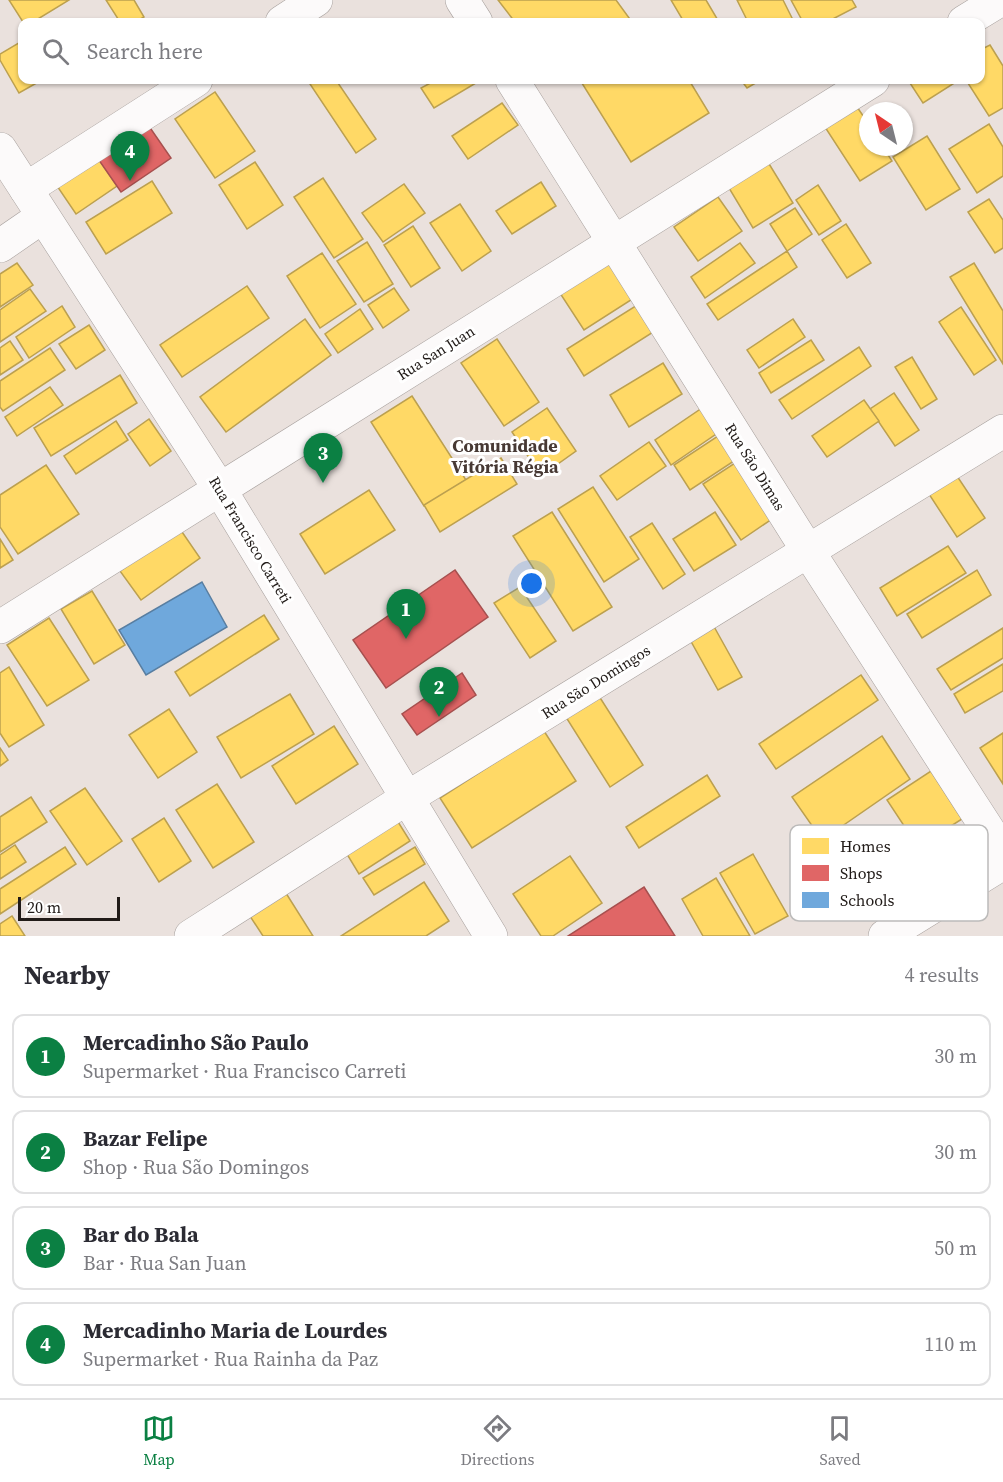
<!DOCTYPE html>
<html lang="en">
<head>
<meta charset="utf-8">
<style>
  body { margin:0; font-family:"Source Serif 4",serif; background:#f2f2f3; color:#2b2b33 }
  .compass { position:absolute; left:859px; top:102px; width:54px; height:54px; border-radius:50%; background:#fff; box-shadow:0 2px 4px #0004; rotate:325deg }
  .scale { position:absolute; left:18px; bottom:15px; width:102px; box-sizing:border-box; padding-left:6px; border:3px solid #211b18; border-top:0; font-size:16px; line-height:21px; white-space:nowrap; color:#211b18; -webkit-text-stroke:4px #fff; paint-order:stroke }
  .you { position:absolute; left:532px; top:584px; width:21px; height:21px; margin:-15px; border:4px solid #fff; border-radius:50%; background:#1a73e8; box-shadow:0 0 0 9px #1a73e833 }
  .badge { display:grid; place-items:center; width:39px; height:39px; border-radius:50%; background:#0b8043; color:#fff; font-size:20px; font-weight:700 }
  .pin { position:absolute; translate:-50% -50px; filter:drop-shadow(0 2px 3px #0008) }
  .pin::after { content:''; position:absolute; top:32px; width:21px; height:18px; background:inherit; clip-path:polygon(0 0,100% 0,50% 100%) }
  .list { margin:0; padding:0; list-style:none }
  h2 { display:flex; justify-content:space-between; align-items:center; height:78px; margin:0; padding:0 24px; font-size:26px }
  h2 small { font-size:20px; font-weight:400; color:#7c7c81 }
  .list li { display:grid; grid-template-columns:39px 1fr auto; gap:18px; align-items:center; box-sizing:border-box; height:84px; margin:0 12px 12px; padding:0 12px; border:2px solid #e1e1e2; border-radius:12px }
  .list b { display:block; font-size:22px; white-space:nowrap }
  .list p { margin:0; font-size:20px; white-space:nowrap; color:#7c7c81 }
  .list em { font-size:20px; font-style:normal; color:#7c7c81 }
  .icon { flex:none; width:33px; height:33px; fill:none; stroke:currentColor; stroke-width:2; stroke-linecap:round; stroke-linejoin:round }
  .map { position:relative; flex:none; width:1003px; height:936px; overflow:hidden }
  .search { position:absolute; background:#fff; box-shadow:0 2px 4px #0004; left:18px; right:18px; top:18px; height:66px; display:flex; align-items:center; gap:15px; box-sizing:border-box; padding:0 21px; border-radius:12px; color:#7c7c81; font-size:22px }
  .sheet { height:462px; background:#fff }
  nav { display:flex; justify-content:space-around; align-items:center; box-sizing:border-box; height:84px; border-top:2px solid #e1e1e2; background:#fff; font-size:16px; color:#7c7c81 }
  nav a { display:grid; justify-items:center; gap:3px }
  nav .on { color:#0b8043 }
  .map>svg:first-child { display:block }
  .homes { fill:#ffd966; stroke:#bca04f; stroke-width:1.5 }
  .shops { fill:#e06666; stroke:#a7504f; stroke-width:1.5 }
  .schools { fill:#6fa8dc; stroke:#587ea1; stroke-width:1.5 }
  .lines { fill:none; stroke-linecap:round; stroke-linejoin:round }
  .minor-casing { stroke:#a69f9c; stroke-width:34 }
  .minor { stroke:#fcfafa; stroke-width:33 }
  .labels { text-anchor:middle; stroke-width:6; stroke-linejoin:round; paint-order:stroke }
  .street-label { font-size:15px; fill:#211b18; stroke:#fff }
  .quarter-label { font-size:18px; font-weight:bold; fill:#473934; stroke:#fff }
  .key { fill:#fff; stroke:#bcbbba; stroke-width:1.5 }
  .key-label { font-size:16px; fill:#211b18 }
</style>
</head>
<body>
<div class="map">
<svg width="1003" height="936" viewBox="0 0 1003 936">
  <rect width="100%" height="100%" fill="#eae1dd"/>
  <!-- homes -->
  <g class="homes">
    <polygon points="9,0 69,0 33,22 23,22"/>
    <polygon points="106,0 134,0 144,17 135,22 120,22"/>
    <polygon points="498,0 616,0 632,22 515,22"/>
    <polygon points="671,0 706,0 719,22 684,22"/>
    <polygon points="737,0 783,0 794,22 748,22"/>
    <polygon points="791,0 852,0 856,7 827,22 803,22"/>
    <polygon points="22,41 22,80 42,80 19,93 0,60 0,54"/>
    <polygon points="990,45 1003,66 1003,108 989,116 966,80 980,80 980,50"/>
    <polygon points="317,80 336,80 376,139 356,153 310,84"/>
    <polygon points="436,80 481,80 434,108 421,88"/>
    <polygon points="580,80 689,80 709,113 631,162"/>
    <polygon points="741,80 761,80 747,88"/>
    <polygon points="908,80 955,80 956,82 923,103"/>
    <polygon points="215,92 255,151 215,178 175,119"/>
    <polygon points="502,103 518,125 468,159 452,136"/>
    <polygon points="855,104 868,123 868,147 883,147 892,161 860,181 823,124"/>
    <polygon points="989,124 1003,147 1003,176 977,193 949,149"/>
    <polygon points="927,136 960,189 926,210 893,157"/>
    <polygon points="94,152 117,186 76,214 53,180"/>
    <polygon points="763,154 793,203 753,228 723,178"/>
    <polygon points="255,162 283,205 247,229 219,185"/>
    <polygon points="323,178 363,239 334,258 294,197"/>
    <polygon points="152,181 172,213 106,254 86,222"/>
    <polygon points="541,182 556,206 512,234 496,211"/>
    <polygon points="404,184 425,213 383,242 362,213"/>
    <polygon points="818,185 841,221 819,235 796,200"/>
    <polygon points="718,197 742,231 698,261 674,227"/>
    <polygon points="989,199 1003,220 1003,248 995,253 968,212"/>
    <polygon points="460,204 491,251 462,271 430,223"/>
    <polygon points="795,208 812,234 787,251 770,224"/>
    <polygon points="846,224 871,263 847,278 822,240"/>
    <polygon points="413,226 440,268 411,287 384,245"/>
    <polygon points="367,242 393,284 364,302 337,261"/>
    <polygon points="740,243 755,263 705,298 691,277"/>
    <polygon points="787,251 797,267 718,320 707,304"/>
    <polygon points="322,253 356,304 320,328 287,276"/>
    <polygon points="607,255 634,298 584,330 556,287"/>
    <polygon points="17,263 33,285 0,307 0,274"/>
    <polygon points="974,263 1003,311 1003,364 950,277"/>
    <polygon points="247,286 269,318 182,377 160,345"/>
    <polygon points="394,288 409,310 383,328 368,305"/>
    <polygon points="30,289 46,311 0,342 0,310"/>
    <polygon points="642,302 658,329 584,376 567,349"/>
    <polygon points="62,306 75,327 29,358 16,337"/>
    <polygon points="961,307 996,360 974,375 939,322"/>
    <polygon points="360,309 373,329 338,353 325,334"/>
    <polygon points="305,319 331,355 226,432 200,397"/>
    <polygon points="793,319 805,337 759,368 747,350"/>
    <polygon points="89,325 105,350 76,369 59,344"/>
    <polygon points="497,339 539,402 504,426 461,363"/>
    <polygon points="811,340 824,360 771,393 759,373"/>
    <polygon points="10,341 23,360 0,375 0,348"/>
    <polygon points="859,347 871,366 792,419 779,400"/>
    <polygon points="50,348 65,370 3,411 0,407 0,381"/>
    <polygon points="912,357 937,399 921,409 895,367"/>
    <polygon points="663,363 682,394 629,427 610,395"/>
    <polygon points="120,375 137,403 51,456 34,428"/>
    <polygon points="50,387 63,405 17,436 5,417"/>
    <polygon points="894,393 919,430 895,446 870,409"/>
    <polygon points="412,396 466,480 424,506 371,422"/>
    <polygon points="864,400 879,421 827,457 812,436"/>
    <polygon points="547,408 576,451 541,476 512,432"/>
    <polygon points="702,408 719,432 671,465 655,440"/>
    <polygon points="149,419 171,451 150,466 128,434"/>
    <polygon points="116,421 128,440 76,474 64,456"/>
    <polygon points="721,434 737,459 690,490 674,465"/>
    <polygon points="649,442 666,466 617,500 600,476"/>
    <polygon points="501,458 517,484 440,532 424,505"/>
    <polygon points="735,463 772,519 741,540 703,484"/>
    <polygon points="46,465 79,514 18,554 0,527 0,495"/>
    <polygon points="955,473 985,518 957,537 927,491"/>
    <polygon points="593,487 639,559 604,582 558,509"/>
    <polygon points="369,490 395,530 325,574 300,534"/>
    <polygon points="552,512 612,607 573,631 513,536"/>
    <polygon points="715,512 736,545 694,571 673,539"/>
    <polygon points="652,523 685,574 663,589 630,537"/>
    <polygon points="180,529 200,558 141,600 120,571"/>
    <polygon points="0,539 13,560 0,568"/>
    <polygon points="948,546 966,573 897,616 880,588"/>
    <polygon points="977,570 991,595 922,638 907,614"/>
    <polygon points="520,587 556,641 530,658 494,603"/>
    <polygon points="92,591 125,645 94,664 61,609"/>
    <polygon points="264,615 279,639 190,696 175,672"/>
    <polygon points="49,618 89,680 47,706 7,645"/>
    <polygon points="712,623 742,677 718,690 688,636"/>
    <polygon points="1003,628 1003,658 951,690 937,669"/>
    <polygon points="1003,664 1003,691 965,713 954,694"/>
    <polygon points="9,667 44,725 9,747 0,733 0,673"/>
    <polygon points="861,675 878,700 776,769 759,744"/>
    <polygon points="597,693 643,765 610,787 564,714"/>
    <polygon points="290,694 314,734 241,778 217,737"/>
    <polygon points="169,709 197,752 158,778 129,735"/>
    <polygon points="334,726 358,764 296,804 272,766"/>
    <polygon points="544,731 576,781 472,848 440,798"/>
    <polygon points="1003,733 1003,784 980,748"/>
    <polygon points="882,736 910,779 822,840 792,797"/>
    <polygon points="0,748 8,760 0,766"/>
    <polygon points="931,771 962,819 918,847 887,800"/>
    <polygon points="707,775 720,796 639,848 626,827"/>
    <polygon points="217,784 254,842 213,868 176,810"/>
    <polygon points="85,788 122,841 87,865 50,811"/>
    <polygon points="31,797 47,822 0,852 0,817"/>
    <polygon points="390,809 410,841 359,874 339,841"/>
    <polygon points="164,818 191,861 159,882 132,839"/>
    <polygon points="15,845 26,862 0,879 0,855"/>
    <polygon points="65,847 76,864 0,914 0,889"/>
    <polygon points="415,847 425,864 374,895 363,878"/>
    <polygon points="753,854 788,916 755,934 720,873"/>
    <polygon points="570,856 602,903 553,936 541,936 513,894"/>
    <polygon points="716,878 750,936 703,936 682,899"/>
    <polygon points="424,882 449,921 426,936 341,936"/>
    <polygon points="284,890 313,936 263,936 248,913"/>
    <polygon points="12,916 25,936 0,936 0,924"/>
  </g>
  <!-- shops -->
  <g class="shops">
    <polygon points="144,119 171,158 121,192 94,153"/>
    <polygon points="455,570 488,617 386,688 353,640"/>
    <polygon points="462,673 476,695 417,735 402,714"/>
    <polygon points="644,887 675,936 568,936"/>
  </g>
  <!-- schools -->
  <polygon class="schools" points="202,582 227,627 146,675 119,630"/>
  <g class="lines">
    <!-- minor casing -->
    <g class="minor-casing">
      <g id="minor">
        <polyline points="462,0 476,22"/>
        <polyline points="282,22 316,0"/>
        <polyline points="964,22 1000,0"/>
        <polyline points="512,80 808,551 1003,853"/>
        <polyline points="0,149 219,488 491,936"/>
        <polyline points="26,189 196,80"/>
        <polyline points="0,246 42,217"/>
        <polyline points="0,627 873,80"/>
        <polyline points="191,936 407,798 1003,431"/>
        <polyline points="885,936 1003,863"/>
      </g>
    </g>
    <!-- minor -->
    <use href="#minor" class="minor"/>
  </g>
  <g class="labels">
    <!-- street labels -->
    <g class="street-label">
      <text transform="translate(436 353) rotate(-32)" y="5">Rua San Juan</text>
      <text transform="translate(755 467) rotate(58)" y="5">Rua São Dimas</text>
      <text transform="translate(250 540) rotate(59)" y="5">Rua Francisco Carreti</text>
      <text transform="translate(596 682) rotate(-32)" y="5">Rua São Domingos</text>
    </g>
    <!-- quarter labels -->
    <g class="quarter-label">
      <text x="505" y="452">Comunidade<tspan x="505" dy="21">Vitória Régia</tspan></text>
    </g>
  </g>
  <!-- legend -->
  <rect x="790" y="825" width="198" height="96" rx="9" class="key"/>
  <rect x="802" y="838" width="27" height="16" fill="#ffd966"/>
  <rect x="802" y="865" width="27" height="16" fill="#e06666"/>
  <rect x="802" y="892" width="27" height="16" fill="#6fa8dc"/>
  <g class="key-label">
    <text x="840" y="852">Homes</text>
    <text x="840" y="879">Shops</text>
    <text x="840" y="906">Schools</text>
  </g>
</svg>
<svg class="compass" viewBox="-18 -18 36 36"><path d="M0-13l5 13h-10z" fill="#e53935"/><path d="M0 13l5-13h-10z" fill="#7c7c81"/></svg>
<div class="scale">20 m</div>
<div class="you"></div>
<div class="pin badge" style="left:406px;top:639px">1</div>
<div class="pin badge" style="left:439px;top:717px">2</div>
<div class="pin badge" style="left:323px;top:483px">3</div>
<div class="pin badge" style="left:130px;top:181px">4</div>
<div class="search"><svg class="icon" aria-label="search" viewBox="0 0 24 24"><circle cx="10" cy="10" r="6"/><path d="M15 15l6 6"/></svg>Search here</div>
</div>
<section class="sheet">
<h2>Nearby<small>4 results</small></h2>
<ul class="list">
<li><span class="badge">1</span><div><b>Mercadinho São Paulo</b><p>Supermarket · Rua Francisco Carreti</p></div><em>30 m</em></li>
<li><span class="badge">2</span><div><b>Bazar Felipe</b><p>Shop · Rua São Domingos</p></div><em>30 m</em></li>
<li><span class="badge">3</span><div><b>Bar do Bala</b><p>Bar · Rua San Juan</p></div><em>50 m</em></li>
<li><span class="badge">4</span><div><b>Mercadinho Maria de Lourdes</b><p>Supermarket · Rua Rainha da Paz</p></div><em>110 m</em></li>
</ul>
</section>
<nav>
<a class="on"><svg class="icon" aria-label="map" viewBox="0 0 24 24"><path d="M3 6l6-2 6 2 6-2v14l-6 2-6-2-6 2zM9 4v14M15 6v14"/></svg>Map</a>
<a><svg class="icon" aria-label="directions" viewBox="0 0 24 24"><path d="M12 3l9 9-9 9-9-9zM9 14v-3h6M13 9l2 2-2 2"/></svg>Directions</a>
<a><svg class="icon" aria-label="saved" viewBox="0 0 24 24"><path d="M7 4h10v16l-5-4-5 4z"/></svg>Saved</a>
</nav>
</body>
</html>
